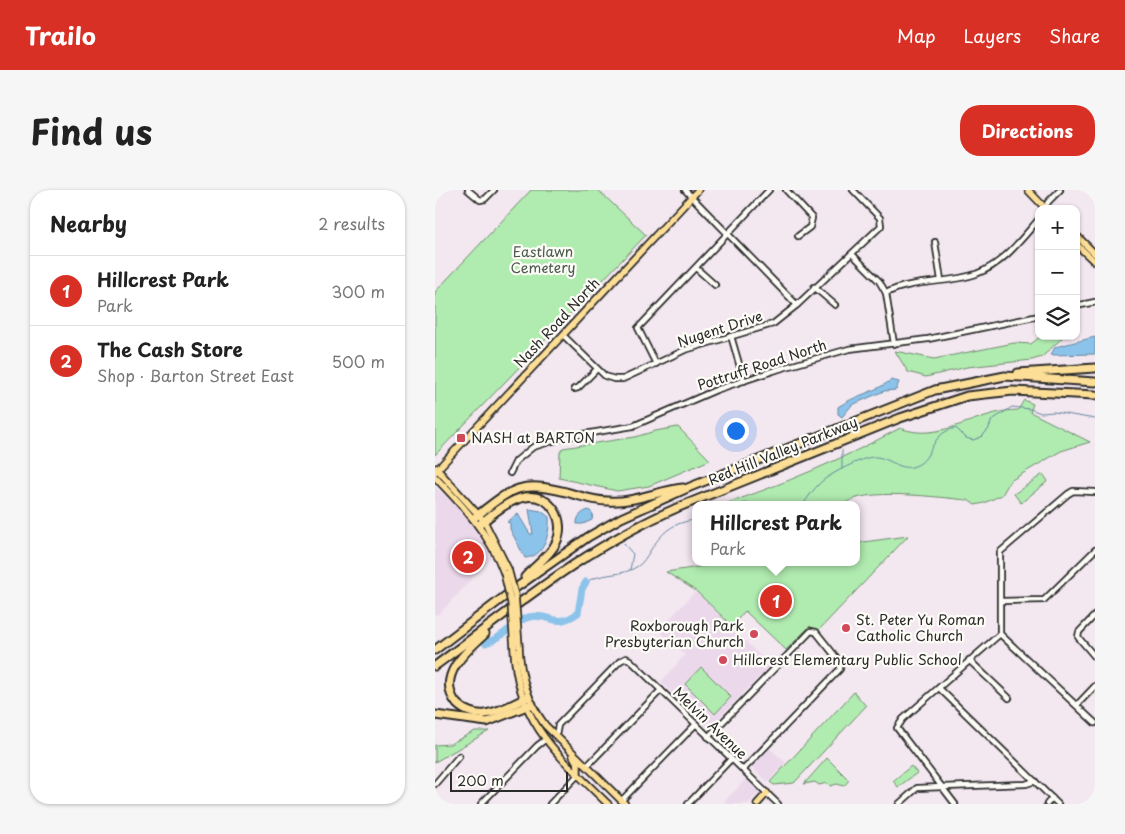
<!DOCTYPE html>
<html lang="en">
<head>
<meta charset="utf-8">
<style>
  body { margin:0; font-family:"Playpen Sans",sans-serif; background:#f6f6f6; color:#222 }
  .controls { position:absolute; right:15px; top:15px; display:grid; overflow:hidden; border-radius:10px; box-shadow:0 1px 4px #0004 }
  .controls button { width:45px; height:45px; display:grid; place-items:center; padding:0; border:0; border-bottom:1px solid #e0e0e0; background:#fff; color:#222; font:25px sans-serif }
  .scale { position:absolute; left:15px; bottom:12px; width:118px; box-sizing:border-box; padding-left:5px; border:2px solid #2b2b2b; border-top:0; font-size:14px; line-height:18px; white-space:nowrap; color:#2b2b2b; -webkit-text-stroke:4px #fdfcf7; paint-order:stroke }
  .you { position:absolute; left:300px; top:240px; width:18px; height:18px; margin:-12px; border:4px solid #fff; border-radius:50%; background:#1a73e8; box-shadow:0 0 0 8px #1a73e833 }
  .badge { display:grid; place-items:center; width:32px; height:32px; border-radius:50%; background:#d93025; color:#fff; font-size:16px; font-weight:700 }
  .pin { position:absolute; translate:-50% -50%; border:2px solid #fff; box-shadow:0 1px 5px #0006 }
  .popup { position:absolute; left:257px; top:311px; width:168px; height:65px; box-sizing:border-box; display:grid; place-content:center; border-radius:10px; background:#fff; filter:drop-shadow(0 1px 4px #0005); font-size:16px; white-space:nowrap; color:#767676 }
  .popup b { font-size:19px; color:#222 }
  .popup::after { content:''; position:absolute; left:50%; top:100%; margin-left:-10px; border:10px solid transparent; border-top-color:#fff }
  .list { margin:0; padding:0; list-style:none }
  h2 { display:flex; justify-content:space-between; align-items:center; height:65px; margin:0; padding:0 20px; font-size:21px }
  h2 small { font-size:16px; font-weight:400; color:#767676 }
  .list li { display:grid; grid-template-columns:32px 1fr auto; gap:15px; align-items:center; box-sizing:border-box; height:70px; padding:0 20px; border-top:1px solid #e0e0e0 }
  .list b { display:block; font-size:19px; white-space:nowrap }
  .list p { margin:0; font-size:16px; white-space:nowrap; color:#767676 }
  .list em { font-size:16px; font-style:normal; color:#767676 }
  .icon { flex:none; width:28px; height:28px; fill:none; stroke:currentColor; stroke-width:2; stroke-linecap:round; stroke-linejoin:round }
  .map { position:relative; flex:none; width:660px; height:614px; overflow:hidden; border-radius:20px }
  header { display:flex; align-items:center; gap:30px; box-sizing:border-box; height:70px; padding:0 25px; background:#d93025; color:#fff }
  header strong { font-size:24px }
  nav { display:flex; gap:28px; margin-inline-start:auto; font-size:18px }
  .intro { display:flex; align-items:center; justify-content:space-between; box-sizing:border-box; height:120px; padding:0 30px }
  h1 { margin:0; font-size:35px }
  .button { padding:12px 22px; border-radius:20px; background:#d93025; color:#fff; font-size:18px; font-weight:700 }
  main { display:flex; gap:30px; padding:0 30px }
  aside { flex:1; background:#fff; border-radius:20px; box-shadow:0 1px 4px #0004 }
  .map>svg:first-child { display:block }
  .built { fill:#ecd8eb }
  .green { fill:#b0ebb0; stroke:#6e8b6e }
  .water { fill:#8bc3ea; stroke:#65869e }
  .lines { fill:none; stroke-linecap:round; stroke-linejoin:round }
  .stream { stroke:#65869e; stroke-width:1 }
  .river { stroke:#8bc3ea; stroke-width:7 }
  .minor-casing { stroke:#2b2b2b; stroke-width:8 }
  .major-casing { stroke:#2b2b2b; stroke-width:9 }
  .highway-casing { stroke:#2b2b2b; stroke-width:11 }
  .minor { stroke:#fdfcf7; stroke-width:4.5 }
  .major { stroke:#fcde96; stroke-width:5.5 }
  .highway { stroke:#fcde96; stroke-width:7 }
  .major-bridge-casing { stroke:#2b2b2b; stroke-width:9; stroke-linecap:butt }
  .major-bridge { stroke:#fcde96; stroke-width:5.5 }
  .poi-dot { fill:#d1495b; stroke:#fdfcf7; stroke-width:2 }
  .labels { text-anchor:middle; stroke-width:4.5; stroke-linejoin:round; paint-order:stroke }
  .park-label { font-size:14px; fill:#4c5b4c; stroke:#fdfcf7 }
  .street-label { font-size:14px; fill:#2b2b2b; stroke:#fdfcf7 }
  .poi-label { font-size:14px; fill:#2b2b2b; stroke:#fdfcf7; text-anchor:start }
</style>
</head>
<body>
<header>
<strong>Trailo</strong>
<nav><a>Map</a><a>Layers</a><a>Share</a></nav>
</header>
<div class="intro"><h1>Find us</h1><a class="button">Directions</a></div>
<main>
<aside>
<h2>Nearby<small>2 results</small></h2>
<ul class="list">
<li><span class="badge">1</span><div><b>Hillcrest Park</b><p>Park</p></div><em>300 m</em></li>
<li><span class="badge">2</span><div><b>The Cash Store</b><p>Shop · Barton Street East</p></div><em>500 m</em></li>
</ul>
</aside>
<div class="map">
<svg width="660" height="614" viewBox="0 0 660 614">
  <rect width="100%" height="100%" fill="#f3e7f0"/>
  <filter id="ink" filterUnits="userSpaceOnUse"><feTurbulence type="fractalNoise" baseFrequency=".02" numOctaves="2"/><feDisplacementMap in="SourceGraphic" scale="10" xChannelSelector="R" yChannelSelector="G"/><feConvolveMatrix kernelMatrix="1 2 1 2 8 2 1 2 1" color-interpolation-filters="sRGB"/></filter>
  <g filter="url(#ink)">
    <!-- built -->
    <g class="built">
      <polygon points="0,297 28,322 43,340 57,367 4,424 0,425"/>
      <polygon points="261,401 335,476 274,538 226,492 250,465 224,440"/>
      <polygon points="328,552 351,573 333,592 311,572"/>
      <polygon points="311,589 324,603 313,614 291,614 289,612"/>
    </g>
    <!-- green -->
    <g class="green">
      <polygon points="96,0 163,0 211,45 0,265 0,102"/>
      <polygon points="606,146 629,146 607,167 597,170 532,177 491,187 473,182 460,161 499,169 579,153 596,154"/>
      <path d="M589,210L598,214L595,222L655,252L626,261L575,291L567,305L549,313L540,315L533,310C506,308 427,296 408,315H287C349,294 408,269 465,238C506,254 542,220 583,220Z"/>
      <polygon points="243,237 275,270 214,296 182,301 124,288 125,262 128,258 200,247 220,241"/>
      <polygon points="608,284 613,291 586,313 579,304"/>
      <polygon points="473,346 382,442 375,436 351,460 310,421 297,436 261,401 231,382 295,372 421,372 421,353"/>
      <polygon points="266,477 296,507 280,524 250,494"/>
      <polygon points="419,502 431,516 359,593 339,595 335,592"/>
      <polygon points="40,541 54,541 0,572 0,555 15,554"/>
      <polygon points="392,568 414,590 409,596 402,594 395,596 392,593 384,595 380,592 369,594"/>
      <polygon points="476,576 482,583 463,597 458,591"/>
    </g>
    <!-- water -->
    <g class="water">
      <polygon points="660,147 660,164 616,165 620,157"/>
      <path d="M456,190L464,192L461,200L449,201L417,215L407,227L403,224V217C420,205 441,202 456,190Z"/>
      <path d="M94,319L106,321L114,327C115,343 110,367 90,368L75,339V333L72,332L83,324L95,344H98Z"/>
      <path d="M154,320L158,324L157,330L148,334H142C141,327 148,321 154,320Z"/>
    </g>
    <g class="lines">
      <!-- stream -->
      <g class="stream">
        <polyline points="407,260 407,279"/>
        <polyline points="302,315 312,313 319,315"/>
        <path d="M368,315C373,307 378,300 385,293C393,285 429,266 440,267C454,267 466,282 480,276C499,269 494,243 521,238L531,248L538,250L546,247L553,240L557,230L577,217L595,219L606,223L619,222L660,229"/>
        <polyline points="189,354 198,364 195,380"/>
        <path d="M151,392C166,382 188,387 203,376C208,373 211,367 215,361C227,342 238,332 261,330"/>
      </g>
      <!-- river -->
      <path class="river" d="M50,453C70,448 78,431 94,427C115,422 119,440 143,423L147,399L151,392"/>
      <!-- minor casing -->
      <g class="minor-casing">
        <g id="minor">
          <polyline points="33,0 45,10 50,9 59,0"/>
          <polyline points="250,0 362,115"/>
          <polyline points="351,0 377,28 375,37 363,46"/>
          <polyline points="610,19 613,12 625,0"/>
          <polyline points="500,52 506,90"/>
          <polyline points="417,64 444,91 451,103 459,154"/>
          <polyline points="261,78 280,95"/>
          <polyline points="379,97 400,115"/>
          <path d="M451,103C479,89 512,94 541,84C568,74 585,51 604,29"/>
          <polyline points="641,116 660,112"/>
          <polyline points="128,145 170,186 179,189 188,189 250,160 338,134 362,115 446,36 445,28 418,0"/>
          <polyline points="296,146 309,191"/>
          <polyline points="221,174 203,138 334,0"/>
          <polyline points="139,199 143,198 162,179"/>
          <polyline points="75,283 81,271 98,257 131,247 198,236 281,200 344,179 414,159 493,149 604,126"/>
          <polyline points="566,411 609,410 660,360"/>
          <polyline points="660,425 644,442 643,447 660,467"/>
          <polyline points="565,444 565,362 633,304 638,301 660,302"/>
          <polyline points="565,444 660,533"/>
          <polyline points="534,470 574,508"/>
          <polyline points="504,498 623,614"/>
          <polyline points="642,515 660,496"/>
          <polyline points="121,546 123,535 185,471 191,468 195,470 343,614"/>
          <polyline points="273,547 376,441 381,442 405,472 405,479 308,580"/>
          <polyline points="152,576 226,500"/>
          <polyline points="0,594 24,566"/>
          <polyline points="187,610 261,534"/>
          <polyline points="46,614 102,556 111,549"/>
          <polyline points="115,614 143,585"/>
          <polyline points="253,614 296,569"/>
          <polyline points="464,614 482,598 591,594 600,591"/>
          <polyline points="520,614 462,538 468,529 565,444"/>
          <polyline points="612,614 617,608"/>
        </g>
      </g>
      <!-- major casing -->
      <g class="major-casing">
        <g id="major">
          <polyline points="593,0 611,19"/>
          <polyline points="641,45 660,64"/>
          <polyline points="641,54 660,72"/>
          <polyline points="1,278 49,331 73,379"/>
          <polyline points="0,282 263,0"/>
          <path d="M0,287C28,316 55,344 69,383"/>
          <path d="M84,456C85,485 92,511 110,535L190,614"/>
          <path d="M79,459C82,533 124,566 173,614"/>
          <polyline points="138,566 143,575 143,585"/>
          <polyline points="322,614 332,603"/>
        </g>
      </g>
      <!-- highway casing -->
      <g class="highway-casing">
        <g id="highway">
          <polyline points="583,183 660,178"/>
          <path d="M39,328C76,299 84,290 131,302C145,306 159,311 173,311C199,313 222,301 248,298"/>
          <path d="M44,335C56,325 73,310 90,307C116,303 132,331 121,353C115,366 99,376 90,387"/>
          <path d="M50,444C31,461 0,487 22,514C29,521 40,525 50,524C65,522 80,513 93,507"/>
          <polyline points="0,460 82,397 153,347 186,328 255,297 500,200 570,186 660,192"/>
          <path d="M0,476C80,417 151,357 244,317L465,228L532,206L578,201L660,205"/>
          <polyline points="0,525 52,532 97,514"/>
        </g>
      </g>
      <!-- minor -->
      <use href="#minor" class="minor"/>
      <!-- major -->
      <use href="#major" class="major"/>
      <!-- highway -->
      <use href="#highway" class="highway"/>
      <!-- major-bridge casing -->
      <g class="major-bridge-casing">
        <g id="major-bridge">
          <polyline points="73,379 80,405 84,456"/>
          <polyline points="69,383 76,413 79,459"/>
        </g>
      </g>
      <!-- major-bridge -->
      <use href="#major-bridge" class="major-bridge"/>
    </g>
  </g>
  <!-- markers -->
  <g class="poi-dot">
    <rect x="21" y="243" width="10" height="10" rx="2.5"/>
    <circle cx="411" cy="438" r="5"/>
    <circle cx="319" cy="444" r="5"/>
    <circle cx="288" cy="470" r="5"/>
  </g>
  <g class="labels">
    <!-- park labels -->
    <g class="park-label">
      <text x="108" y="67">Eastlawn<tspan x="108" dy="16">Cemetery</tspan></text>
    </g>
    <!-- street labels -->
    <g class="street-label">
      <text transform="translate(122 133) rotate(-47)" y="5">Nash Road North</text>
      <text transform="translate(285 139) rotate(-18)" y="5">Nugent Drive</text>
      <text transform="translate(327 175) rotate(-18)" y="5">Pottruff Road North</text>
      <text transform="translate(348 261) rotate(-22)" y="5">Red Hill Valley Parkway</text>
      <text transform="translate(275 533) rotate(44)" y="5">Melvin Avenue</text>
    </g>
    <!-- poi labels -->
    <g class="poi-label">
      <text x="36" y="253">NASH at BARTON</text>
      <text x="421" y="435">St. Peter Yu Roman<tspan x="421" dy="16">Catholic Church</tspan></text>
      <text x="309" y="441" text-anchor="end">Roxborough Park<tspan x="309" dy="16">Presbyterian Church</tspan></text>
      <text x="298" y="475">Hillcrest Elementary Public School</text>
    </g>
  </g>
</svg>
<div class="controls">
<button>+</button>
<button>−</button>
<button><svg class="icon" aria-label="layers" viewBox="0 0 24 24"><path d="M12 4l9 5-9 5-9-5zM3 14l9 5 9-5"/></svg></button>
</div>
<div class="scale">200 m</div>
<div class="you"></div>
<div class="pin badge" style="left:341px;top:411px">1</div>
<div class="popup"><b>Hillcrest Park</b>Park</div>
<div class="pin badge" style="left:33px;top:367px">2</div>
</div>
</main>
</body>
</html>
